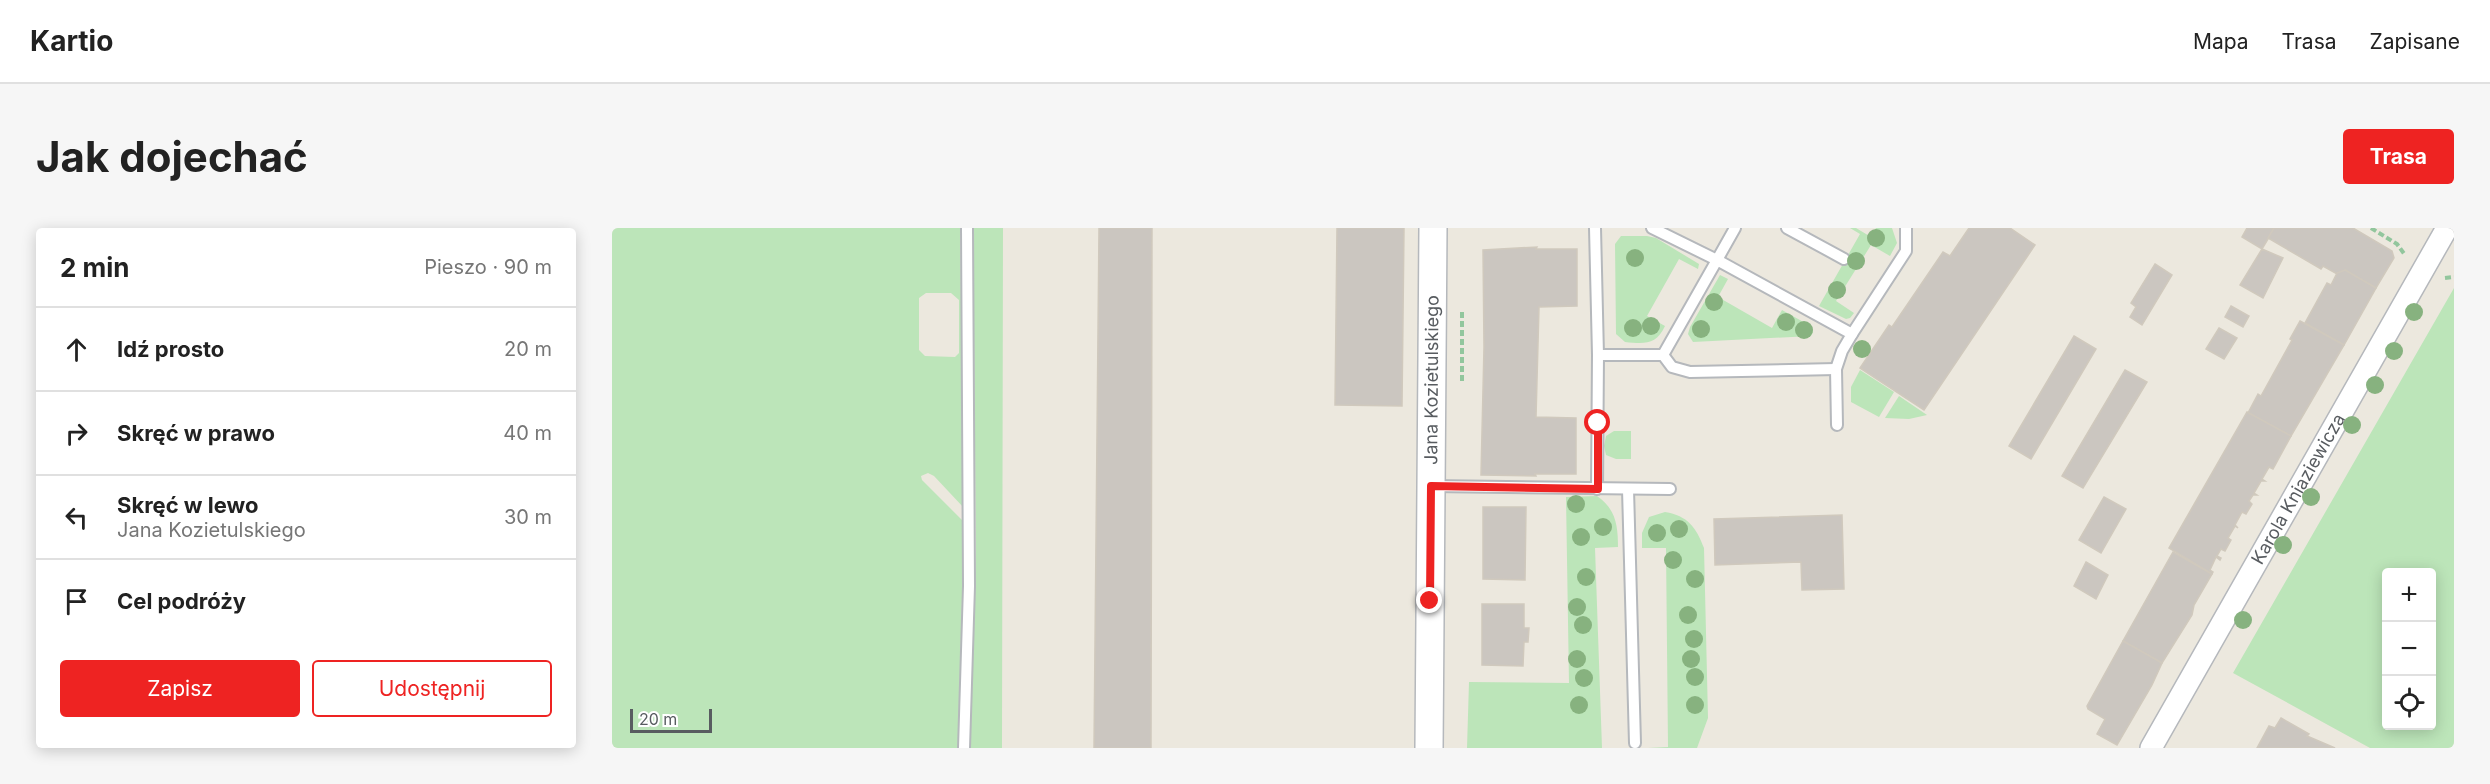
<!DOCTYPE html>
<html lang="pl">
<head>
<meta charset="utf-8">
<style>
  body { margin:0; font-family:Inter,sans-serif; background:#f6f6f6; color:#222 }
  .controls { position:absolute; right:18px; bottom:18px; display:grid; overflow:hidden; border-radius:6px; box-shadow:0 3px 15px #0003 }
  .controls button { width:54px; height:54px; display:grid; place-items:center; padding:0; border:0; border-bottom:2px solid #e0e0e0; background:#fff; color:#222; font:30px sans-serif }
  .scale { position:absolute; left:18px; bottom:15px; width:82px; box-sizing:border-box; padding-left:6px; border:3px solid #585c60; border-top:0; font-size:16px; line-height:21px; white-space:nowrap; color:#585c60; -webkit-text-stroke:4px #fff; paint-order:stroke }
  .stop { position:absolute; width:18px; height:18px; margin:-14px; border:4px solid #ee2322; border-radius:50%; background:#fff }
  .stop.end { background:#ee2322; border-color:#fff; box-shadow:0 2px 6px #0008 }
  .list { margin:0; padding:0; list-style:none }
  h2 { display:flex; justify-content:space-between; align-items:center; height:78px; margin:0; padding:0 24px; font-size:26px }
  h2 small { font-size:20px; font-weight:400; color:#767676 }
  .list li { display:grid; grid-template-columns:39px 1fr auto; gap:18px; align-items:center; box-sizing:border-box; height:84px; padding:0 24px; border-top:2px solid #e0e0e0 }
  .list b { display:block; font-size:22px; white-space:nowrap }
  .list p { margin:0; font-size:20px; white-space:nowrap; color:#767676 }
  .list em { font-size:20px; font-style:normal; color:#767676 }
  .actions { display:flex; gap:12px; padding:18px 24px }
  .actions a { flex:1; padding:14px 0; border:2px solid #ee2322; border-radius:6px; text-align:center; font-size:21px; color:#ee2322 }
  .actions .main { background:#ee2322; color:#fff }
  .icon { flex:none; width:33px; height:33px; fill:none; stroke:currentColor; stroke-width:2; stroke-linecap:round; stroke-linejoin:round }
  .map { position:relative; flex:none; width:1842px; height:520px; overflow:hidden; border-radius:6px }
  header { display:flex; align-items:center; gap:36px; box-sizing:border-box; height:84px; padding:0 30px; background:#fff; border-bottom:2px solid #e0e0e0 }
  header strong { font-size:28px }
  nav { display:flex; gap:33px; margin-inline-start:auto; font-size:21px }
  .intro { display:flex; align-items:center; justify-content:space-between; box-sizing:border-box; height:144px; padding:0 36px }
  h1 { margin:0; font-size:42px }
  .button { padding:15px 27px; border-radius:6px; background:#ee2322; color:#fff; font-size:21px; font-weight:700 }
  main { display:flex; gap:36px; padding:0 36px }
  aside { flex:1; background:#fff; border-radius:6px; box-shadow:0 3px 15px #0003 }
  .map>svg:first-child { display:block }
  .green { fill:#bce5b9; fill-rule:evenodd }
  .building { fill:#cbc6c0; stroke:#d0c9bd; stroke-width:1.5 }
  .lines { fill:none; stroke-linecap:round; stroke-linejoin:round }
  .service-casing { stroke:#b5b8bc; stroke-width:14 }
  .minor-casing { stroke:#b5b8bc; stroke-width:24 }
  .tertiary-casing { stroke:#b5b8bc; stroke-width:30 }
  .path { stroke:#92c69d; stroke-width:4; stroke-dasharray:6 3; stroke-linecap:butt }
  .service { stroke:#fff; stroke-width:10 }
  .minor { stroke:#fff; stroke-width:21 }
  .tertiary { stroke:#fff; stroke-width:27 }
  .tree { fill:#87b27f }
  .route { stroke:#ee2322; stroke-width:8 }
  .labels { text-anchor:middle; stroke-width:5; stroke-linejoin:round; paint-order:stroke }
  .street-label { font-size:18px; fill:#585c60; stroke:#fff }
</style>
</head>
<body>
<header>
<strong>Kartio</strong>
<nav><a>Mapa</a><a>Trasa</a><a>Zapisane</a></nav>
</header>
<div class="intro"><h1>Jak dojechać</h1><a class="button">Trasa</a></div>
<main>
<aside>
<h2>2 min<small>Pieszo · 90 m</small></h2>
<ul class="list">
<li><svg class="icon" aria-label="ahead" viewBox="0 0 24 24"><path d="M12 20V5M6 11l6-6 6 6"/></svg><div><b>Idź prosto</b></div><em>20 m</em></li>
<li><svg class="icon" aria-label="right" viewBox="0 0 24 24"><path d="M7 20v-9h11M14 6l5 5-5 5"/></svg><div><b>Skręć w prawo</b></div><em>40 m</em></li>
<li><svg class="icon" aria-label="left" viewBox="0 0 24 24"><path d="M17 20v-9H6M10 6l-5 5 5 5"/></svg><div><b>Skręć w lewo</b><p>Jana Kozietulskiego</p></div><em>30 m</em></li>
<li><svg class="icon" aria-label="arrive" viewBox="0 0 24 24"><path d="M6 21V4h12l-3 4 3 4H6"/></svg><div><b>Cel podróży</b></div></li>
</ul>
<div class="actions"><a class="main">Zapisz</a><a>Udostępnij</a></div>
</aside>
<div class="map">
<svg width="1842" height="520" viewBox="0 0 1842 520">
  <rect width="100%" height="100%" fill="#ece8de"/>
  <!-- green -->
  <g class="green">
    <path d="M0,0H348L352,280L322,248L316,245L309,248L310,252L352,294L346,520H0ZM314,65H339L347,72V125L343,129L313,128L307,122V70Z"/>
    <polygon points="361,0 391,0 390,520 357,520 364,323"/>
    <polygon points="1238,0 1244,0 1259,9 1264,0 1280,0 1285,15 1278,28 1259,17 1224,73 1242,85 1238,90 1234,91 1207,78 1248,6"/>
    <path d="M1009,8H1035L1044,10L1087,36L1086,41L1067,31L1035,88L1053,98C1044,117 1033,116 1013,114L1004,106L1003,16Z"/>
    <polygon points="1108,47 1116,51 1106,69 1160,100 1170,82 1195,96 1201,104 1199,108 1081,114 1076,106 1078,99"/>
    <path d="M1842,60V520H1758L1621,445ZM1774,344H1820V497H1774Z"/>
    <polygon points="1248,142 1282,164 1267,189 1239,174 1239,159"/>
    <polygon points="1287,168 1315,187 1297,191 1273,190"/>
    <polygon points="1002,203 1019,203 1019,231 1004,231 994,227 992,218 994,208"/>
    <path d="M985,268C1004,281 1006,298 1006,319L983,320L990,520H855L857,454L957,455L954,269Z"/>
    <path d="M1053,284C1076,288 1084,299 1092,320L1096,490L1085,520H1036L1056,519L1054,320H1030V305L1037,289Z"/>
  </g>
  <!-- building -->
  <g class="building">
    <polygon points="487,0 540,0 539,520 482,520"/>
    <polygon points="725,0 792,0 790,178 723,177"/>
    <polygon points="1357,0 1398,0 1423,17 1312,182 1248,140 1277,97 1280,99 1331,24 1338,28"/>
    <polygon points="1635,0 1661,0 1662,1 1650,21 1630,9"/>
    <polygon points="1741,0 1780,23 1782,30 1764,60 1733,42 1725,46 1711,38 1709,41 1656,10 1662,0"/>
    <polygon points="925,19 924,21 965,21 965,78 927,79 924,189 964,190 964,246 923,246 924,248 869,247 872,119 871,22"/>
    <polygon points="1650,21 1671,30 1651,70 1628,57"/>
    <polygon points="1543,36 1560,47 1530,97 1518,89 1524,79 1519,75"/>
    <polygon points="1733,42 1764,60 1732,117 1693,95 1715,55 1719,57 1725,45"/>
    <polygon points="1619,78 1637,88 1631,99 1613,89"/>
    <polygon points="1688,93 1732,117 1679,208 1636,185 1646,166 1649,168 1680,112 1678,111"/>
    <polygon points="1607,100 1625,110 1612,131 1594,121"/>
    <polygon points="1462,108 1484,121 1419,231 1397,218"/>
    <polygon points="1513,142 1535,154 1471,260 1450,248"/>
    <polygon points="1635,184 1679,208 1661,241 1657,239 1650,251 1653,253 1649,253 1642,265 1645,267 1641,267 1637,273 1640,276 1634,286 1630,284 1623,297 1626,300 1623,298 1616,310 1619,312 1613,323 1609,321 1605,328 1609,330 1608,332 1604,329 1598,342 1601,344 1600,346 1557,320"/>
    <polygon points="1492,269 1514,281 1489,325 1467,312"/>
    <polygon points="871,279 914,279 913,352 871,351"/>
    <polygon points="1230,287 1232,361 1190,362 1189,334 1103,337 1102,291"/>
    <polygon points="1561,324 1600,346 1582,377 1580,387 1550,435 1511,413"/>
    <polygon points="1474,334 1496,347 1484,371 1462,358"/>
    <polygon points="870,376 912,376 912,400 917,400 916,414 912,414 911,438 870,437"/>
    <polygon points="1511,413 1550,435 1540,457 1505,517 1485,506 1493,491 1476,481 1475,478"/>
    <polygon points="1669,490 1697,506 1695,508 1723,520 1645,520 1657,498 1663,500"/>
  </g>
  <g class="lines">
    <!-- service casing -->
    <g class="service-casing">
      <g id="service">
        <polyline points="983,0 986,127 985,261"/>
        <polyline points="1040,0 1105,32 1123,0"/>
        <polyline points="1175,0 1232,31"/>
        <polyline points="1240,106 1294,23 1294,0"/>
        <polyline points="986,127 1051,127 1105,32 1240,106 1230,123 1224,141 1225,197"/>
        <polyline points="1051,127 1060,139 1078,144 1224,141"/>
        <polyline points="819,258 1058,261"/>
        <polyline points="1016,261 1023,515"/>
        <polyline points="352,520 357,358 355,0"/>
      </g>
    </g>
    <!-- minor casing -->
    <g class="minor-casing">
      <g id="minor">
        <path id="s1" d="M1539,520L1835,0"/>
      </g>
    </g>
    <!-- tertiary casing -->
    <g class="tertiary-casing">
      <g id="tertiary">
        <path id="s2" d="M817,520L821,0"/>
      </g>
    </g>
    <!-- path -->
    <g class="path">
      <polyline points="1759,0 1785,16 1793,27"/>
      <polyline points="1833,50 1842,49"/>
      <polyline points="850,153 850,83"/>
    </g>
    <!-- service -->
    <use href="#service" class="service"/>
    <!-- minor -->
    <use href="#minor" class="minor"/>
    <!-- tertiary -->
    <use href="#tertiary" class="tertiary"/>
  </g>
  <!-- trees -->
  <g class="tree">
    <circle cx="1264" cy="10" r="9"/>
    <circle cx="1023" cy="30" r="9"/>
    <circle cx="1244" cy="33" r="9"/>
    <circle cx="1225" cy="62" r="9"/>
    <circle cx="1102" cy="74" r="9"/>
    <circle cx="1802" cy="84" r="9"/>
    <circle cx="1174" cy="94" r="9"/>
    <circle cx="1039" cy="98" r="9"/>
    <circle cx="1021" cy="100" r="9"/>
    <circle cx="1089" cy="101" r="9"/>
    <circle cx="1192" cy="102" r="9"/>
    <circle cx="1250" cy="121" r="9"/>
    <circle cx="1782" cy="123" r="9"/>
    <circle cx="1763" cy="157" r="9"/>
    <circle cx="1740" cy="197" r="9"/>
    <circle cx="1699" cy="269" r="9"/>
    <circle cx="964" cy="276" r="9"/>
    <circle cx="991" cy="299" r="9"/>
    <circle cx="1067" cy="301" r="9"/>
    <circle cx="1045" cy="305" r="9"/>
    <circle cx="969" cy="309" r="9"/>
    <circle cx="1671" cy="317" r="9"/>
    <circle cx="1061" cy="332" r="9"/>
    <circle cx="974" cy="349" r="9"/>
    <circle cx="1083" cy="351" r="9"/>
    <circle cx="965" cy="379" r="9"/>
    <circle cx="1076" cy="387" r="9"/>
    <circle cx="1631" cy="392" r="9"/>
    <circle cx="971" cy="397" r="9"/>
    <circle cx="1082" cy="411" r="9"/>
    <circle cx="965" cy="431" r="9"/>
    <circle cx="1079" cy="431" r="9"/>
    <circle cx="1083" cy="449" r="9"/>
    <circle cx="972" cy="450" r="9"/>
    <circle cx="967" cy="477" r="9"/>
    <circle cx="1083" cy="477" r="9"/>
  </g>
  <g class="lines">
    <!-- route -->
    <polyline class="route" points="818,373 819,258 986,261 986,195"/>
  </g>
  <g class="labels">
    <!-- street labels -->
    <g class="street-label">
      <text dy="6" stroke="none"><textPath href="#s2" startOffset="368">Jana Kozietulskiego</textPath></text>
      <text dy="6" stroke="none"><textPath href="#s1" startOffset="298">Karola Kniaziewicza</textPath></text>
    </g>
  </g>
</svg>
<div class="controls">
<button>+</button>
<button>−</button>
<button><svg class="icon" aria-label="locate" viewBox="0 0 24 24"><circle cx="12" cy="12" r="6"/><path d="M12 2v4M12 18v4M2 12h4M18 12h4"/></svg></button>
</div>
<div class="scale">20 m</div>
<div class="stop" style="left:986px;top:195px"></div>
<div class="stop end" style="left:818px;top:373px"></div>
</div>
</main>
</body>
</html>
